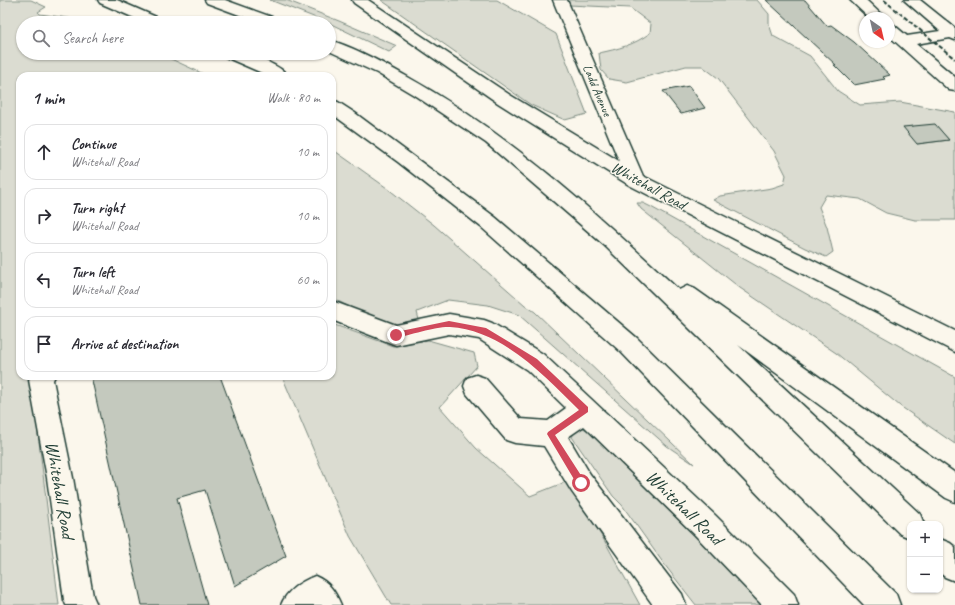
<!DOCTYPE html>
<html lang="en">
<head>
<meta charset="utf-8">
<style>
  body { margin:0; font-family:Caveat,sans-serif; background:#f7f7f7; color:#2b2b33 }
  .controls { position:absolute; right:12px; bottom:12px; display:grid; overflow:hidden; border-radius:8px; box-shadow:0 1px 3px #0004 }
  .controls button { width:36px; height:36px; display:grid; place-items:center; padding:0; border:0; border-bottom:1px solid #e1e1e2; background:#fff; color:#2b2b33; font:20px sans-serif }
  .compass { position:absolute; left:859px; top:12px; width:36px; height:36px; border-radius:50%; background:#fff; box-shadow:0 1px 3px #0004; rotate:146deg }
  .stop { position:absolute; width:12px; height:12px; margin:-9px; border:3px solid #d1495b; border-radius:50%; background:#fff }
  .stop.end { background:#d1495b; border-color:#fff; box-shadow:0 1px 4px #0008 }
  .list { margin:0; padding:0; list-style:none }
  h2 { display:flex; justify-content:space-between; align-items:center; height:52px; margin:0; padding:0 16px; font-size:17px }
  h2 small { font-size:13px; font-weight:400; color:#7c7c81 }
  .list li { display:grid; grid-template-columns:26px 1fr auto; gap:12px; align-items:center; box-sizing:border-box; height:56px; margin:0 8px 8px; padding:0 8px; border:1px solid #e1e1e2; border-radius:12px }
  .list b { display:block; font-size:15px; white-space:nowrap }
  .list p { margin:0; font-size:13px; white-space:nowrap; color:#7c7c81 }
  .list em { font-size:13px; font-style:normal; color:#7c7c81 }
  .icon { flex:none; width:22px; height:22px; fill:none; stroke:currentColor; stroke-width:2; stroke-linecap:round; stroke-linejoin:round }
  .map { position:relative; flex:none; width:955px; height:605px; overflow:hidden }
  .search { position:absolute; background:#fff; box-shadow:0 1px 3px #0004; left:16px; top:16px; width:320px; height:44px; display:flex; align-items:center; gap:10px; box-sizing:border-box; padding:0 14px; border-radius:22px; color:#7c7c81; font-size:15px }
  .panel { position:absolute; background:#fff; box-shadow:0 1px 3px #0004; left:16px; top:72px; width:320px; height:308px; border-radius:12px }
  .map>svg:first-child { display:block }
  .green { fill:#dbdcd1; stroke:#7d8c82; fill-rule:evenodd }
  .building { fill:#c4c9be; stroke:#1f3d34 }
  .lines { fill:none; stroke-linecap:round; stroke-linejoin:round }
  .minor-casing { stroke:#1f3d34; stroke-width:3 }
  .highway-casing { stroke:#1f3d34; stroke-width:3 }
  .minor { fill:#fbf7ec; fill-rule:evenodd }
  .highway { fill:#fbf7ec; fill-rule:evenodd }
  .rail { stroke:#1f3d34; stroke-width:2; stroke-dasharray:4.5 2; stroke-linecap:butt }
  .route { fill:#d1495b }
  .labels { text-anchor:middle; stroke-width:3; stroke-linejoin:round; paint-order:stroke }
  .far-street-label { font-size:13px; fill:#1f3d34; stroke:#fbf7ec }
  .street-label { font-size:16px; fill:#1f3d34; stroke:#fbf7ec }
  .near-street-label { font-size:19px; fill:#1f3d34; stroke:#fbf7ec }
</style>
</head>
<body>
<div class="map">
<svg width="955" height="605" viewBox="0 0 955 605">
  <rect width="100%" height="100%" fill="#fbf7ec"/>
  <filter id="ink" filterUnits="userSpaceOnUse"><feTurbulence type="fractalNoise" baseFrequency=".025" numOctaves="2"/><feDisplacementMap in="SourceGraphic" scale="8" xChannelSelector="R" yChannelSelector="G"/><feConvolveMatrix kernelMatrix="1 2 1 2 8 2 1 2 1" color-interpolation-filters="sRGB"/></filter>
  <g filter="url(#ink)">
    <!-- green -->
    <g class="green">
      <polygon points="0,0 31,0 46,7 38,12 40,14 81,20 87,23 23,23 23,53 158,53 208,76 20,76 20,376 31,376 59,605 0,605"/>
      <polygon points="270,0 286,0 339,21 397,46 389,52 329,23"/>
      <polygon points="381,0 497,0 556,34 587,114 565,120 531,105"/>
      <path d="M567,0H757L769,14V24L773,36L810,56L838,91L860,105L900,102L955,112V220H915L886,213L860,199L826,195L819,207L827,227L833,252L826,257L805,248L713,200L720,196L772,188L784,184L786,175L774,151L718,78L702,66H686L627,82L609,79L601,70L599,53C618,49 634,45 650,33L651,24L630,8L569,5ZM935,124L949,140L917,144Z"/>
      <path d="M332,149L387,188L434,225L525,305L535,312L694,464L667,446L519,315L488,305L448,300L417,312L419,320C413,321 406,324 400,325C379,325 351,307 332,298Z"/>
      <polygon points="637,203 643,203 651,207 955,377 955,444 900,406 836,353 740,288 641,209"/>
      <polygon points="332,324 393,346 428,340 474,353 477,366 440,407 476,448 530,496 568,481 604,540 640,605 391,605 350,536 282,376 332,376"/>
      <polygon points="583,428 587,430 724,565 762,605 696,605 664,564 622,505 613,496 572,437 574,433"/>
    </g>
    <!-- building -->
    <g class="building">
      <polygon points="766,0 805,0 827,26 831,25 854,42 890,75 883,77 885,79 854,85 834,65 836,65"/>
      <polygon points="689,86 705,108 681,114 663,91"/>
      <polygon points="935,124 949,140 917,144 903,127"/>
      <polygon points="91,376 220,376 286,556 235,586 205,490 177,498 207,605 142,605"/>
    </g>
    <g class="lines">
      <!-- minor casing -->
      <g class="minor-casing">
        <g id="minor">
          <polygon points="352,0 368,0 510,95 619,161 553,0 567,0 643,176 955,331 955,352 629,185 498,103 354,3"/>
          <polygon points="850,0 866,0 885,18 869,18"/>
          <polygon points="904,0 920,0 955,28 955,40 950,38 916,44 955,77 955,91 949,90 889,36 889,24 894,25 907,36 940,31"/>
          <polygon points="332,301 396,325 449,314 484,320 492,323 543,354 715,515 794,594 798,605 762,605 695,535 584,426 568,437 590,474 682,594 686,605 653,605 572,492 544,446 515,443 506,440 467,394 464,386 467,378 476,375 485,378 521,419 548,421 566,408 527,370 479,339 449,334 396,345 332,320"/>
          <polygon points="31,376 55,376 53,380 73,478 93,596 97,605 66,605 64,600 47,478 29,380"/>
          <path d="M315,576C329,582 335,591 341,605H281C287,590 300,582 315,576Z"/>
        </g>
      </g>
      <!-- highway casing -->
      <g class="highway-casing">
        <g id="highway">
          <polygon points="98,0 117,0 163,20 165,23 146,23 100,3"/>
          <polygon points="205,0 225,0 280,20 282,23 261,23 207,3"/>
          <path d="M329,40C351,46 385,64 406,76C507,132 594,211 679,290L687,286L695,289L955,473V502L946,498L738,345L920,514L924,524H910V538L900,534L604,245L486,143L414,95L377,73L329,51Z"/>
          <path d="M220,53C227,53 236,52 243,53C254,56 282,66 288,76H269L223,56Z"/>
          <polygon points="332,100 338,102 355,113 495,217 637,338 896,594 900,605 864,605 621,352 481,227 398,162 332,114"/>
          <polygon points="940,539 950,543 955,547 955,581 945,577 940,573"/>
        </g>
      </g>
      <!-- minor -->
      <use href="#minor" class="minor"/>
      <!-- highway -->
      <use href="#highway" class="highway"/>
      <!-- rail -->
      <polyline class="rail" points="884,0 955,59"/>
    </g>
  </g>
  <!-- route -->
  <path class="route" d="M449,321L486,328L537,359L588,407V412L555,435L584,480V486H578L547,434L548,432L579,410C545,376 502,330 450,327C438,326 409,335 396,338L393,335L396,332Z"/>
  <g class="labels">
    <!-- far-street labels -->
    <g class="far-street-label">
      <text transform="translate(598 90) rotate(67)" y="5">Ladd Avenue</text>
    </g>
    <!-- street labels -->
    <g class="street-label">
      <text transform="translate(649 185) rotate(29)" y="6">Whitehall Road</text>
    </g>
    <!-- near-street labels -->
    <g class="near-street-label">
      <text transform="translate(61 490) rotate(80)" y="7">Whitehall Road</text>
      <text transform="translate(685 507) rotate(44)" y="7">Whitehall Road</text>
    </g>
  </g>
</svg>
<div class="controls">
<button>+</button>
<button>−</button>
</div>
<svg class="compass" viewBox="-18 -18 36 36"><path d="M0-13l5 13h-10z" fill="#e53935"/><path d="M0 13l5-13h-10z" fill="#7c7c81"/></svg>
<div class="stop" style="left:581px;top:483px"></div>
<div class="stop end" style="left:396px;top:335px"></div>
<div class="search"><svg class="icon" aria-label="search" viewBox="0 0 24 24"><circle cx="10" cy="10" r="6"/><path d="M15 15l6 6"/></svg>Search here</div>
<section class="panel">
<h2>1 min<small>Walk · 80 m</small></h2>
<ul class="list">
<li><svg class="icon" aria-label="ahead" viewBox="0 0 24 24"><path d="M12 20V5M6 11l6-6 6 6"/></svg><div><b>Continue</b><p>Whitehall Road</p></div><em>10 m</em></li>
<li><svg class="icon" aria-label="right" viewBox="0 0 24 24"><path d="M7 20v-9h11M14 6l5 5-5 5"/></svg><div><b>Turn right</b><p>Whitehall Road</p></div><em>10 m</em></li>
<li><svg class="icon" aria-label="left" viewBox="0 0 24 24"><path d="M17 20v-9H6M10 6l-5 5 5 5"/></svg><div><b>Turn left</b><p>Whitehall Road</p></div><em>60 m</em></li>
<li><svg class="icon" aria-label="arrive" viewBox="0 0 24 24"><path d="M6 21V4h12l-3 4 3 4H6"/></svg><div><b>Arrive at destination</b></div></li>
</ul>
</section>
</div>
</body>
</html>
